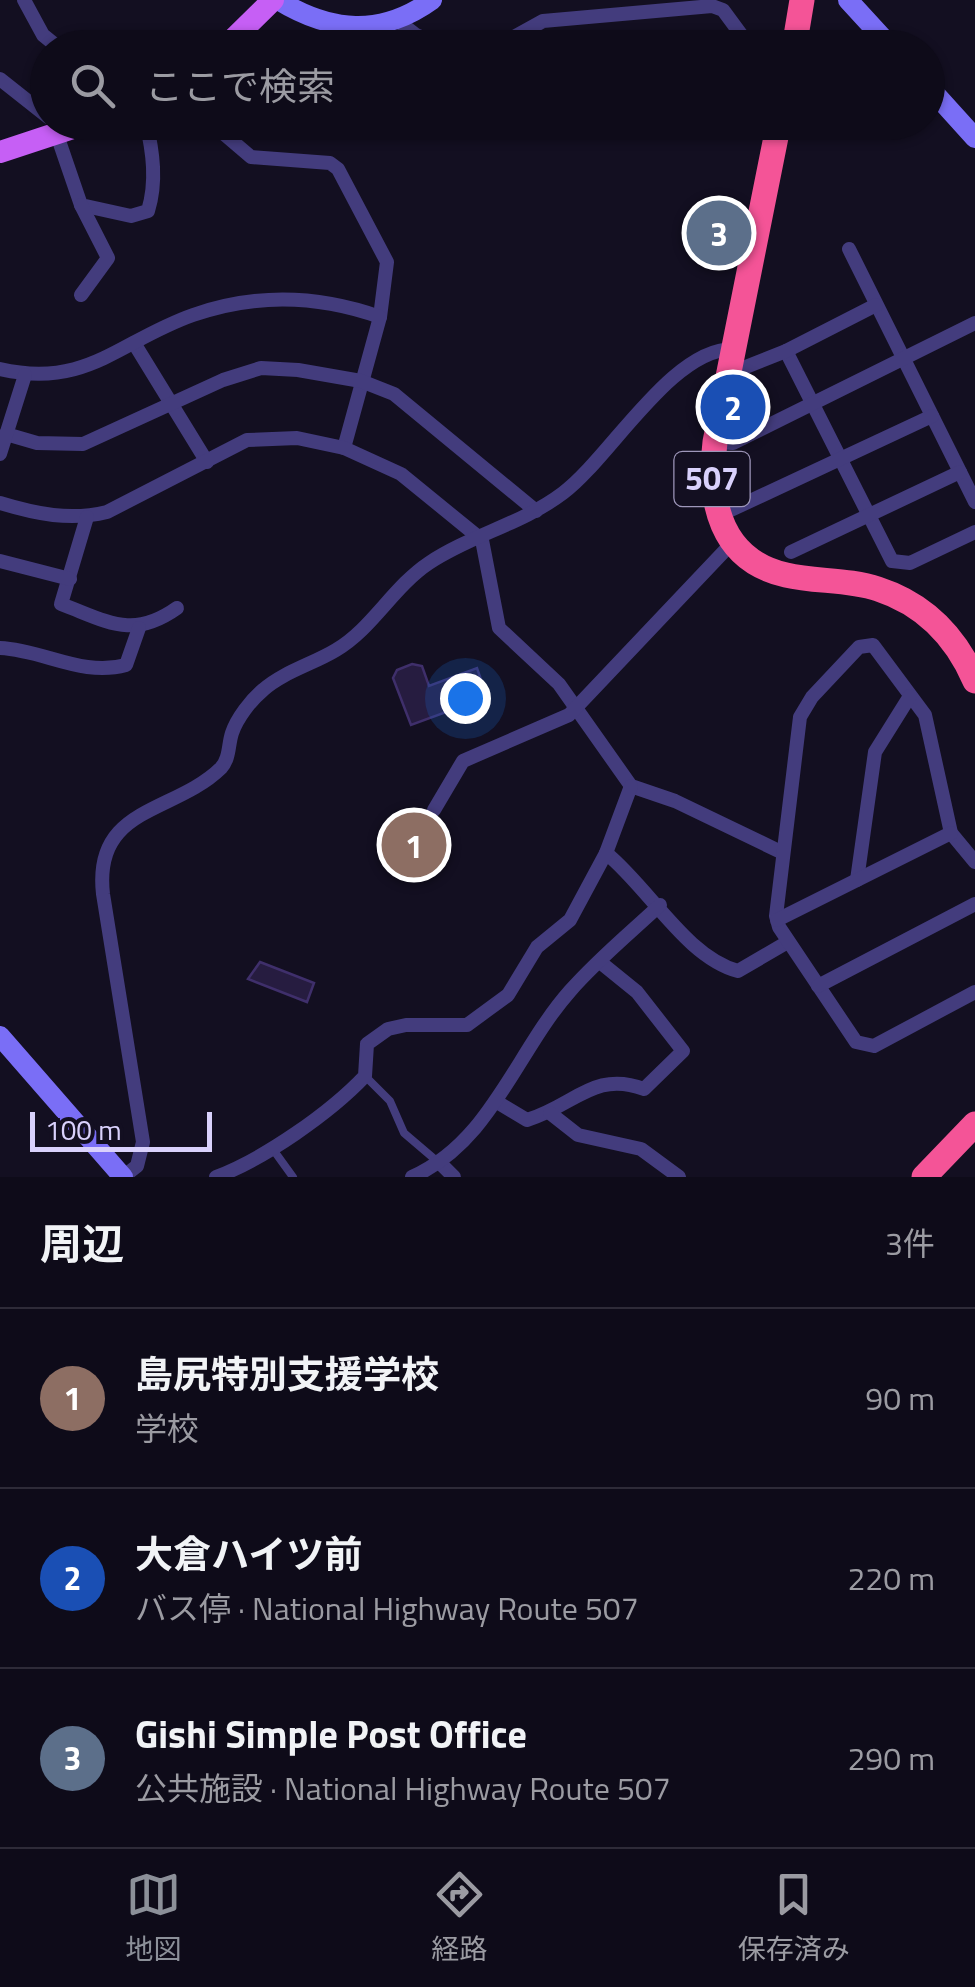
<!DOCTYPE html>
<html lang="ja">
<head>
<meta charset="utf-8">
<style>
  body { margin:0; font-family:"Titillium Web","Noto Sans JP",sans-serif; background:#1c1926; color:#f1f3f6 }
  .scale { position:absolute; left:30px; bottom:25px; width:182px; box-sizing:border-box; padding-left:10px; border:5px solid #d9d1fc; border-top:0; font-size:28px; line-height:35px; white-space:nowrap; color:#d9d1fc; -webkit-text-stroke:8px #130f21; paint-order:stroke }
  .you { position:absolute; left:465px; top:698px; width:35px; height:35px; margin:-25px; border:8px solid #fff; border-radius:50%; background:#1a73e8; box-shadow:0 0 0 15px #1a73e833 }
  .badge { display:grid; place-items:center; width:65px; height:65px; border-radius:50%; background:#8c9099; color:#fff; font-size:32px; font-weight:700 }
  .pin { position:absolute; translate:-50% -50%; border:5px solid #fff; box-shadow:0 2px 10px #0006 }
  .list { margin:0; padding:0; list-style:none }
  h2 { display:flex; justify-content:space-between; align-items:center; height:130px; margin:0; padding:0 40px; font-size:42px }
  h2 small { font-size:32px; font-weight:400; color:#9b9ba2 }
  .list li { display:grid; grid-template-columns:65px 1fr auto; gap:30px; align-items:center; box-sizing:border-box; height:180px; padding:0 40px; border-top:2px solid #2e2b38 }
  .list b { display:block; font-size:38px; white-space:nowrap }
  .list p { margin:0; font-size:32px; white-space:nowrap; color:#9b9ba2 }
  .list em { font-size:32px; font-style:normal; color:#9b9ba2 }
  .icon { flex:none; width:55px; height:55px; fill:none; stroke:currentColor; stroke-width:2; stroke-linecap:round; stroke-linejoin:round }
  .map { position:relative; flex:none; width:975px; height:1177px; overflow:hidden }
  .search { position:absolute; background:#0e0b19; box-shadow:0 2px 8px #0004; left:30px; right:30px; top:30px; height:110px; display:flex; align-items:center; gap:25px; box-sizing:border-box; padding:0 35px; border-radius:55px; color:#9b9ba2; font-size:38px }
  .sheet { height:670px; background:#0e0b19 }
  nav { display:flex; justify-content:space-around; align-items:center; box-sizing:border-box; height:140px; border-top:2px solid #2e2b38; background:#0e0b19; font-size:28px; color:#9b9ba2 }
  nav a { display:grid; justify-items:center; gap:5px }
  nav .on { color:#8c9099 }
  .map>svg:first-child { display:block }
  .building { fill:#261c40; stroke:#3f2f6b; stroke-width:2.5 }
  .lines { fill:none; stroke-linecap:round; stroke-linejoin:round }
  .lane { stroke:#433c7d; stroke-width:8 }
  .street { stroke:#433c7d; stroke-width:14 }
  .secondary { stroke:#7a6ef6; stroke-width:20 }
  .primary { stroke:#c65ff5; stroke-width:22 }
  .highway { stroke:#f45497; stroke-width:25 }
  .labels { text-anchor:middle; stroke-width:8; stroke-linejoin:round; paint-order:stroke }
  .shield { fill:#130f21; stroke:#9e97ba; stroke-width:2.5 }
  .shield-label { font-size:32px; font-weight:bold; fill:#d9d1fc }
</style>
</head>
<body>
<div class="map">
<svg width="975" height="1177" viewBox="0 0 975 1177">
  <rect width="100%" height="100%" fill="#130f21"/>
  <!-- building -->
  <g class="building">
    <polygon points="412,664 422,666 429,686 477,668 487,697 411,725 393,678 397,670"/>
    <polygon points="260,962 314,983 307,1002 248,979"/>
  </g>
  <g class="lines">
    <!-- lane -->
    <g class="lane">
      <polyline points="365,1076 390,1101 404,1133 438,1162"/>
      <polyline points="272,1148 293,1177"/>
    </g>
    <!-- street -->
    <g class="street">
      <polyline points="24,0 43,35 59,48"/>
      <polyline points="398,21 416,35 446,48"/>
      <polyline points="494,48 543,21 712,6 723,10 751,48"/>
      <polyline points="0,79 48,117"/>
      <polyline points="210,122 251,157 330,163 338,169 387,262 380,317"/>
      <path d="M57,135L81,205L131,216L148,211C157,182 153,152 146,122"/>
      <polyline points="849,249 975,502"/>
      <polyline points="81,295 108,258 81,205"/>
      <polyline points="134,343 207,462"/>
      <polyline points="786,351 892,561 910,563 975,532"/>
      <path d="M0,369C87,389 119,341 193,315C256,293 318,295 380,317L344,448"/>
      <polyline points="728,374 786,351 876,305"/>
      <polyline points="6,434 37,443 83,444 223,380 261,368 298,370 361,381 394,394 536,511"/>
      <polyline points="715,442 733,443 975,323"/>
      <polyline points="0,454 25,375"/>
      <path d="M0,503C36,514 70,521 107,512L247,440L297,438L344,448L401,474L482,540L499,628L559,684L631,786L675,801L783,853"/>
      <polyline points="718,516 932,416"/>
      <path d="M87,517L61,604C107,621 132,640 177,608"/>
      <polyline points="791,552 960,472"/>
      <polyline points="0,561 70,579"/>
      <path d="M0,648C44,650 82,677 126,665L139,628"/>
      <polyline points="434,810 463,761 569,715 732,543"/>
      <path d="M606,853C650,889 686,957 738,971L786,943"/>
      <polyline points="975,862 951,833 925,715 873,645 859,647 812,697 800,717 776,916 779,927 856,1042 874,1046 975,992"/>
      <polyline points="857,880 875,752 910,696"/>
      <polyline points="777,920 951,833"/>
      <polyline points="818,986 975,904"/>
      <path d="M497,1102L527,1120C574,1106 594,1070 644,1089L683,1051L637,992L600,962"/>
      <polyline points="550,1113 578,1135 641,1149 679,1177"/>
      <polyline points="441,1164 454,1177"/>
      <path d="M123,1177L137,1166L143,1142L103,894C93,806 174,814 221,768C230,758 228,745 232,733C237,718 251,700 263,690C283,672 313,664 336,650C372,629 393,587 429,563C471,535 522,524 563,493C610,458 671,349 733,349"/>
      <path d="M216,1177C264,1159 330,1113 365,1076L367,1044L388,1029L406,1025H467L508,995L537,947L570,920L606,853L631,786"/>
      <path d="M412,1177C491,1142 516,1052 570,991C597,960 630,933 660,905"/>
    </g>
    <!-- secondary -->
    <g class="secondary">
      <path d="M278,0C330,32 381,37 432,0"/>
      <polyline points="848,0 892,48"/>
      <polyline points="928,86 975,138"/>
      <polyline points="0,1036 123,1177"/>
    </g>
    <!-- primary -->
    <g class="primary">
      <polyline points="224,48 273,0"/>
      <polyline points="0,152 91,122"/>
    </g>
    <!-- highway -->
    <g class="highway">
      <polyline points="794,48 802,0"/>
      <path d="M779,122L715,442C708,501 720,560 786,575C816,582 848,579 878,589C924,604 956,637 975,681"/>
      <polyline points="924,1177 975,1124"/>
    </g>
  </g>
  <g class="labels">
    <!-- shield labels -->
    <rect class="shield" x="674.5" y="452" width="75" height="54" rx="8"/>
    <g class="shield-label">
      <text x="712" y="490">507</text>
    </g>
  </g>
</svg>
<div class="scale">100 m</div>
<div class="you"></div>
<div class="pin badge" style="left:414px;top:845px;background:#8d6e63">1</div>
<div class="pin badge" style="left:733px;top:407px;background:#1a4fb4">2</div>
<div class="pin badge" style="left:719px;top:233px;background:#5c6f8a">3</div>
<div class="search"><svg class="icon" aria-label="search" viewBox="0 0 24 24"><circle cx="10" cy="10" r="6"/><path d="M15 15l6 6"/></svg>ここで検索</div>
</div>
<section class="sheet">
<h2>周辺<small>3件</small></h2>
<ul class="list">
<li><span class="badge" style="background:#8d6e63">1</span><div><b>島尻特別支援学校</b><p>学校</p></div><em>90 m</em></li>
<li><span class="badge" style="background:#1a4fb4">2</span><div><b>大倉ハイツ前</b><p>バス停 · National Highway Route 507</p></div><em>220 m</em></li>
<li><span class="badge" style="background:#5c6f8a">3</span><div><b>Gishi Simple Post Office</b><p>公共施設 · National Highway Route 507</p></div><em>290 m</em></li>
</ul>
</section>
<nav>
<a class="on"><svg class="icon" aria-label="map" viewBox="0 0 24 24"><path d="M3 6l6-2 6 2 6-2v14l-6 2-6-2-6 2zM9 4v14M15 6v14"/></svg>地図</a>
<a><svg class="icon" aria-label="directions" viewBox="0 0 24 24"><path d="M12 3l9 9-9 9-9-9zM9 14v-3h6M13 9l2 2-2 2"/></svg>経路</a>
<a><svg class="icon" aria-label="saved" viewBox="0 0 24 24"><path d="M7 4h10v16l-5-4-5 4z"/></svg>保存済み</a>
</nav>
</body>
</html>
